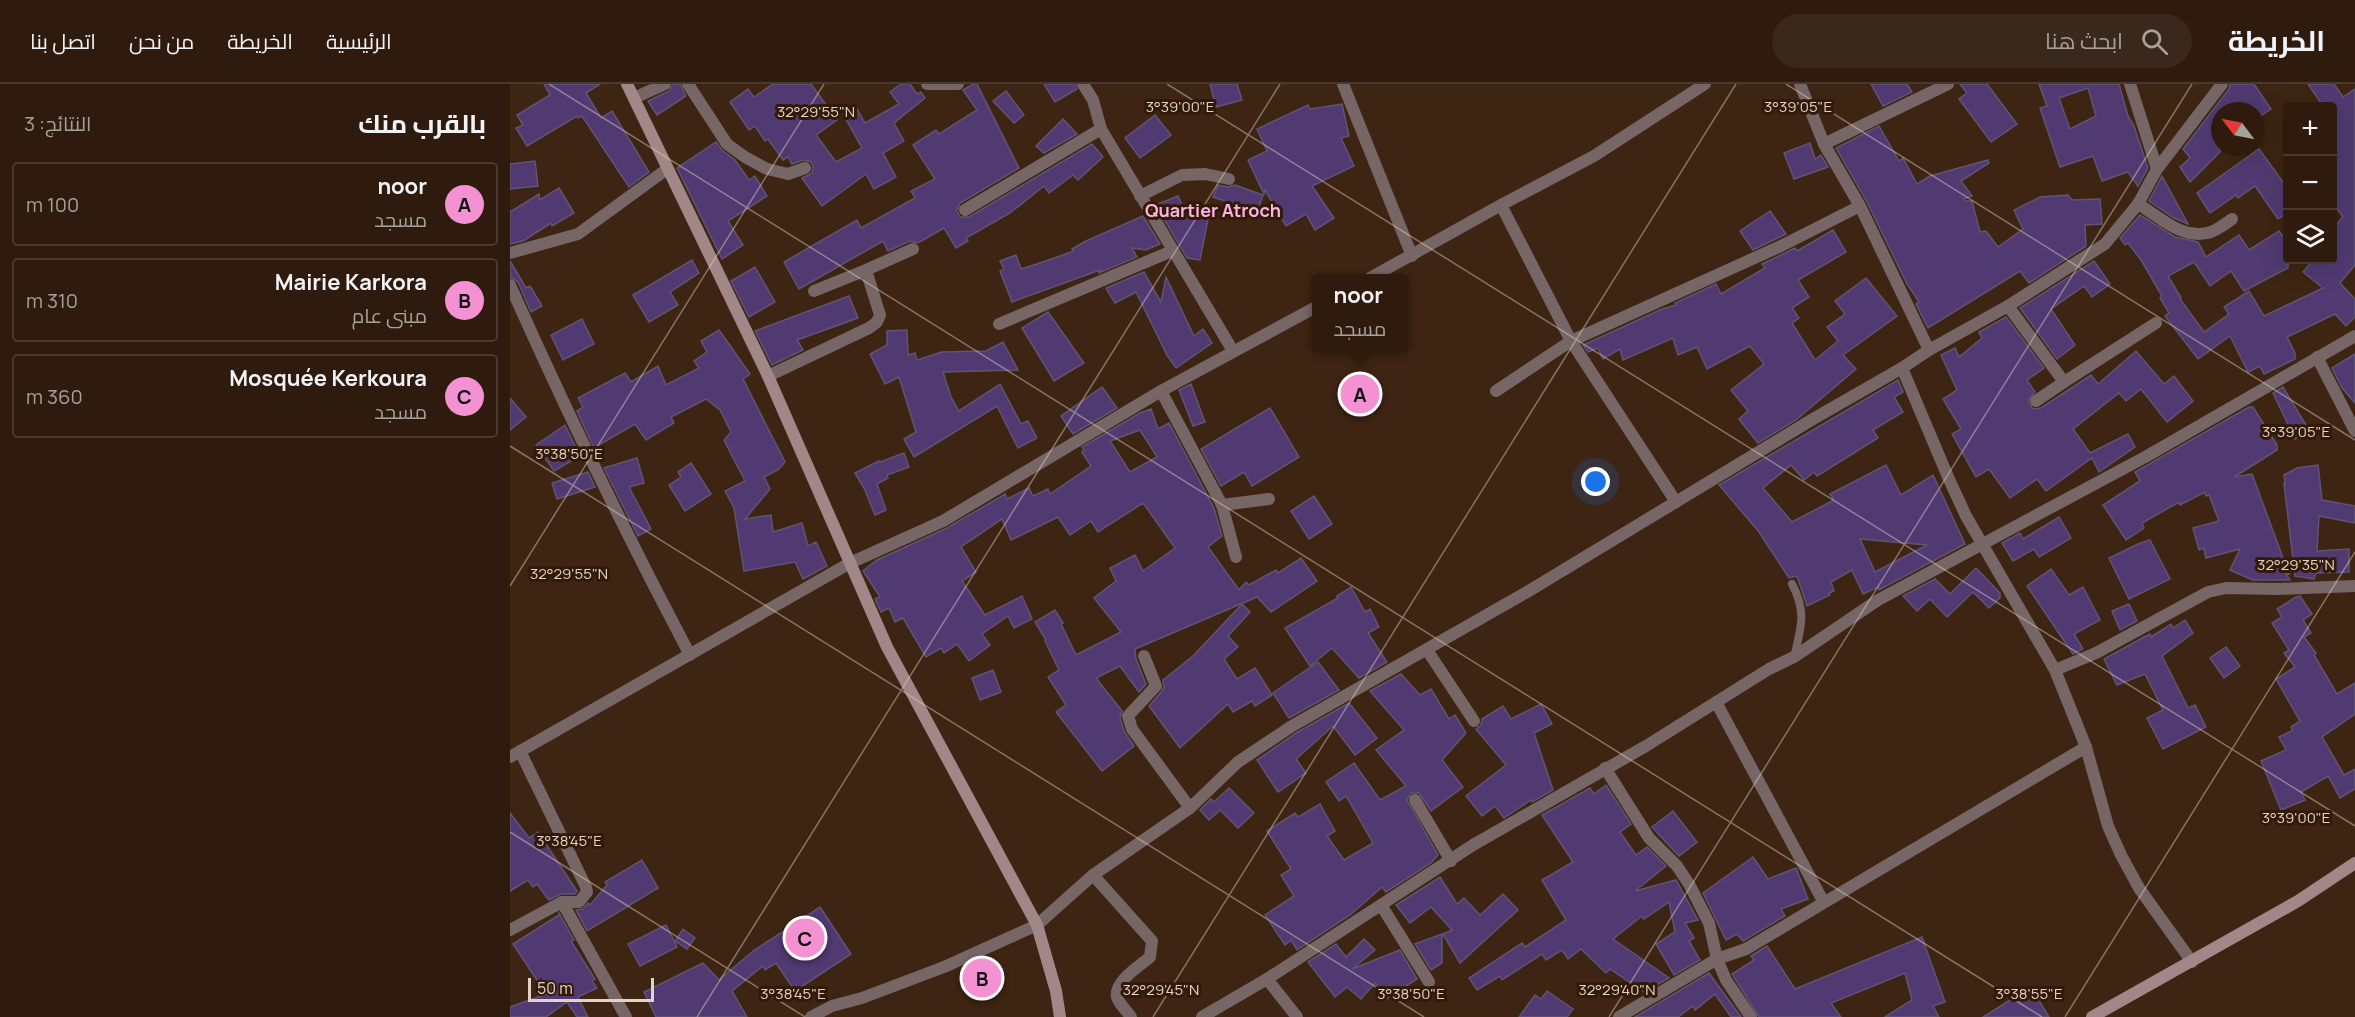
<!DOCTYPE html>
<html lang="ar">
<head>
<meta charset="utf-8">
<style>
  body { margin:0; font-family:Manrope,Cairo,sans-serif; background:#3a281c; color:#f1f3f6; direction:rtl }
  .controls { position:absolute; right:18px; top:18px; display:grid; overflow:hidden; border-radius:6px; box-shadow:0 6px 24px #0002 }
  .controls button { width:54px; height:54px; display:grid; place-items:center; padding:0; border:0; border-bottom:2px solid #49392e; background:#2e1b0e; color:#f1f3f6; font:30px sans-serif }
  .compass { position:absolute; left:1701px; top:18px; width:54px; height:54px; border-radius:50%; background:#2e1b0e; box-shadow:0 6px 24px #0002; rotate:302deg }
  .scale { position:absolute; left:18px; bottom:15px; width:126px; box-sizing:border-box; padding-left:6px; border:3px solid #e3d2c7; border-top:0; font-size:16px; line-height:21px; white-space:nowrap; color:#e3d2c7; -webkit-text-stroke:4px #331a08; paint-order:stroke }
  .you { position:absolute; left:1086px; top:398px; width:21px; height:21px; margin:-15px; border:4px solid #fff; border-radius:50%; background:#1a73e8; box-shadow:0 0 0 9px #1a73e833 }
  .badge { display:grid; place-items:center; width:39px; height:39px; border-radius:50%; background:#f491d3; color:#111; font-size:20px; font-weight:700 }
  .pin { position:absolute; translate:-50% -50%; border:3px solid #fff; box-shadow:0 2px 6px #0006 }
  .popup { position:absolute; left:802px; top:190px; width:96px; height:78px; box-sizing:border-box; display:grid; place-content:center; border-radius:6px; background:#2e1b0e; filter:drop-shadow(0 2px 4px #0005); font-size:20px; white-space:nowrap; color:#a7a19e }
  .popup b { font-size:22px; color:#f1f3f6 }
  .popup::after { content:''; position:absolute; left:50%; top:100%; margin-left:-12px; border:12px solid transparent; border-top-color:#2e1b0e }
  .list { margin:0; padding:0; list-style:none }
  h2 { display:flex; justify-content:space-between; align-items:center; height:78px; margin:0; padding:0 24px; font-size:26px }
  h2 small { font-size:20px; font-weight:400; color:#a7a19e }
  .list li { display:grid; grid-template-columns:39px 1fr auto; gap:18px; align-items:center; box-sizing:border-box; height:84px; margin:0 12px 12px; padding:0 12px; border:2px solid #49392e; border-radius:6px }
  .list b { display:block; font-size:22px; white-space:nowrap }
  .list p { margin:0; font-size:20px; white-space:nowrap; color:#a7a19e }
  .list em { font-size:20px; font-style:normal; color:#a7a19e }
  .icon { flex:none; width:33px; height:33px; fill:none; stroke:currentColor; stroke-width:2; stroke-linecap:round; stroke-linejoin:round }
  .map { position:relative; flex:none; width:1845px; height:933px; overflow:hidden; direction:ltr }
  header { display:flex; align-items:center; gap:36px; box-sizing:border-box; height:84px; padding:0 30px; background:#2e1b0e; border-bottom:2px solid #49392e }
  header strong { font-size:28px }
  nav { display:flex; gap:33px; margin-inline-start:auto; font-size:21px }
  .search { width:420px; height:54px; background:#3a281c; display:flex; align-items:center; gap:15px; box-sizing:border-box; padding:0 21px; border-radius:33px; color:#a7a19e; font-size:22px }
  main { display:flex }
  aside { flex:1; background:#2e1b0e }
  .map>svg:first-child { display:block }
  .building { fill:#503a71; stroke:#5f5573; stroke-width:1.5; fill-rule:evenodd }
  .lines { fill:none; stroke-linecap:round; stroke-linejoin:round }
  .service { stroke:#766; stroke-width:8 }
  .minor { stroke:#766; stroke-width:12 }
  .secondary { stroke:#a28788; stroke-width:12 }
  .ticks { fill:none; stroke:#e3d2c7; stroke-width:1.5; stroke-opacity:0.45 }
  .labels { text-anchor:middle; stroke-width:6; stroke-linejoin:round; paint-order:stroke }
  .neighbourhood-label { font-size:18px; font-weight:bold; fill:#fbb5e2; stroke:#331a08 }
  .ticks-label { font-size:15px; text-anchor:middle; fill:#e3d2c7; stroke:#331a08; stroke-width:6; stroke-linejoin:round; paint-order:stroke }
</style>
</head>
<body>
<header>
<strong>الخريطة</strong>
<div class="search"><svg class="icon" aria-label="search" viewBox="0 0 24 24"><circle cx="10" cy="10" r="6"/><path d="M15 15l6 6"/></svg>ابحث هنا</div>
<nav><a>الرئيسية</a><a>الخريطة</a><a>من نحن</a><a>اتصل بنا</a></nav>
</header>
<main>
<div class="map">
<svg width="1845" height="933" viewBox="0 0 1845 933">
  <rect width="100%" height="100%" fill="#3e2412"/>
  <!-- building -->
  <g class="building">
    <polygon points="34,0 90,0 76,9 91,34 102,27 139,88 119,103 72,32 68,34 67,32 17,62 6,44 13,41 7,31 40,11"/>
    <polygon points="163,0 170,0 176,12 147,31 138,17 159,7"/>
    <polygon points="263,0 301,0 327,36 306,51 326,78 352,64 333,30 346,23 355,39 389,20 380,8 391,0 400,0 407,10 411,8 415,14 384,39 394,57 373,69 386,93 364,105 356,90 312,122 292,94 302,89 303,82 301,78 293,76 282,80 278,73 273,76 258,55 255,57 245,42 239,46 220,18 238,5 244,13"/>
    <polygon points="463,0 467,0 509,84 450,119 447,127 450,133 459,133 582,60 593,73 568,96 563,91 539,109 534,102 500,129 456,154 458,157 446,164 434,144 408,159 400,157 378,167 373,157 289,205 274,178 347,136 351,144 405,114 401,107 425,95 403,61 426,46 429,50 467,26 453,6"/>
    <polygon points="534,0 565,0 567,5 545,18"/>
    <polygon points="700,0 727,0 732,16 706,23"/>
    <polygon points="1361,0 1397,0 1402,8 1373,22"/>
    <polygon points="1450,0 1477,0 1507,40 1481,58 1449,15 1457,9"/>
    <path d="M1529,0H1609L1618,32L1624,42L1638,84L1628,102L1618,88L1592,97L1583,72L1550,83L1530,24L1537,22ZM1578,4L1586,32L1560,45L1549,14Z"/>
    <polygon points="1720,0 1744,0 1761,25 1749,33 1746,27 1710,27 1710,68 1680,98 1670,83 1680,74 1673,65 1719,5"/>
    <polygon points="1798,0 1824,0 1833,13 1845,5 1845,181 1830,199 1845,215 1845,233 1836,242 1825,230 1777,253 1785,269 1785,275 1754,290 1750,282 1738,288 1720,252 1688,275 1655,232 1659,229 1650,214 1652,212 1631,176 1618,159 1615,161 1610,154 1630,131 1665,153 1688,158 1696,173 1729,151 1739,166 1769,147 1778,160 1778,184 1734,207 1721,187 1700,202 1684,178 1658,192 1671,214 1670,215 1694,248 1719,230 1714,223 1739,207 1754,232 1813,204 1793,188 1803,176 1822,176 1822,146 1833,133 1822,118 1822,22 1813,22"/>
    <polygon points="496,7 514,31 504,39 483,17"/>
    <polygon points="832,20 839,52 831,54 844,82 802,102 824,134 805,146 796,130 776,142 755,106 754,110 738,76 757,67 747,45 798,21 800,25"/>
    <polygon points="645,31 661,51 630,74 615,54"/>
    <polygon points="553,35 567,50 534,69 526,62"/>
    <polygon points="1369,42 1389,77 1393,74 1407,100 1420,92 1478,76 1479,79 1451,97 1462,112 1454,115 1455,117 1462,117 1470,148 1476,147 1488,163 1513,145 1504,126 1530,113 1558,111 1562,116 1590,115 1592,140 1575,141 1576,162 1519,199 1510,187 1418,244 1406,220 1409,218 1397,200 1357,118 1326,64"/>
    <polygon points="206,58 212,66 225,76 239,96 245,92 257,112 218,137 233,161 212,175 167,84"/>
    <polygon points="1300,59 1305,75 1311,71 1318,83 1284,95 1274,69"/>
    <polygon points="1749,65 1778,105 1778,128 1768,135 1745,102 1728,114 1726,111 1700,129 1687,109"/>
    <polygon points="25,77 28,102 0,105 0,80"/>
    <polygon points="1652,92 1678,140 1664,134 1639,117"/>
    <polygon points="708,101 718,103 725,101 753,111 747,128 703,113"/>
    <polygon points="49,104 64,129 42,142 41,139 13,157 0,160 0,128 29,110 30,116"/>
    <polygon points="668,112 674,126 699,130 690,176 677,174 648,125 650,124 648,120"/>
    <polygon points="1260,127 1276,150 1243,166 1230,147"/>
    <polygon points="633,132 650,160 636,166 622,164 627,173 589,189 590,186 502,218 490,187 494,185 490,177 506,171 511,185 527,180 564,167 562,165 576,157"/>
    <polygon points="1323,146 1336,168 1288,196 1299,213 1282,224 1289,234 1282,239 1305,276 1328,257 1317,243 1335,230 1325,217 1356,194 1387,232 1333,271 1346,285 1286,336 1248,359 1229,335 1238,327 1221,306 1254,280 1240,262 1197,285 1187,263 1168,271 1163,254 1113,276 1110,265 1093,275 1088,264 1078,268 1073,261 1152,225 1166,221 1165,219 1206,200 1211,210 1255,184 1252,180 1285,164 1287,167"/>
    <polygon points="182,176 189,189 160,208 168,221 139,238 123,211"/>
    <polygon points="0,177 16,204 20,202 32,222 21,228 8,198 0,193"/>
    <polygon points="1584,177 1600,200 1582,213 1574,202 1541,225 1565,261 1547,275 1510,224"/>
    <polygon points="245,183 265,218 239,233 221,197"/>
    <polygon points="634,188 651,218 656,193 684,252 693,245 702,259 666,284 657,271 626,208 605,219 596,204"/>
    <polygon points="339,212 348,234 287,256 293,266 262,281 245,247"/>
    <polygon points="538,228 574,279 544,297 512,244"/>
    <polygon points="1496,233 1534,284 1517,296 1525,308 1518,317 1523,325 1531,324 1581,291 1588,300 1626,267 1654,300 1664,292 1683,317 1657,338 1631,305 1616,317 1609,309 1563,345 1580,369 1618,350 1625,363 1589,388 1582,374 1536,407 1527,395 1500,414 1479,385 1466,393 1442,350 1451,345 1433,315 1447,306 1431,271 1445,264 1449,273 1472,254 1469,248"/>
    <polygon points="72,235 84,260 53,276 41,251"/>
    <polygon points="209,246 240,290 233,295 275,378 268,386 254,393 260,405 235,435 261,431 263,448 292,439 298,462 306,458 317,482 293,495 285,478 234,487 224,424 215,407 235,397 214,356 221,348 210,326 196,315 161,333 164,339 136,356 125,340 84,364 67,327 73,323 68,314 115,289 121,298 148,282 156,301 189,284 184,277 197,268 191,257"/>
    <polygon points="397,246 398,271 405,269 407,276 432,268 476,267 493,258 508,286 433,288 441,313 449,327 490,300 511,340 518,337 527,354 508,364 487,322 404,373 394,355 406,348 389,293 375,300 360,270 377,261 377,247"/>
    <polygon points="1845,270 1845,319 1832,304 1822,284"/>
    <path d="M1388,296L1393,308L1384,313L1393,328L1363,346L1368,354L1307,392L1304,388L1294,396L1281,381L1253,404L1282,438L1324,416L1320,410L1376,381L1391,411L1423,391L1455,460L1369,506L1368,503L1353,510L1342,486L1321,498L1324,507L1319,509L1320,511L1297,522L1287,492L1279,494L1249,448L1209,401ZM1350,455L1417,461L1365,488Z"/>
    <polygon points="681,300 695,338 683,342 669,306"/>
    <polygon points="592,303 607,324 563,350 551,332"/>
    <polygon points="1773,303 1799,346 1785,355 1763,309"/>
    <polygon points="0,314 16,333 0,346"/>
    <polygon points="1739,323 1743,323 1767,361 1767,366 1724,393 1742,390 1779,490 1776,490 1780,496 1743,496 1720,486 1730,465 1696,474 1694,464 1689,466 1683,444 1709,437 1699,411 1696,412 1695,408 1670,421 1669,418 1632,439 1634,444 1616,456 1593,421 1630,397 1625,388"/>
    <polygon points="760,324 789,373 742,402 734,388 711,402 691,365"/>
    <path d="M641,325L648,345L659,339L704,424L712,452L698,463L729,506L736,498L739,501L766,486L768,489L791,474L807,497L761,528L747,513L625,565L626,575L636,600L629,608L610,582L586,594L612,627L610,634L614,647L624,662L592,687L546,628L556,621L538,593L549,586L535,557L536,556L525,538L545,526L553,539L551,540L566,571L611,548L584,514L606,497L600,484L625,471L633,487L665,464L633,419L588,448L581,437L560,451L548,433L501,456L492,435L451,463L466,488L452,497L475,531L512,512L522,535L504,544L498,532L472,550L480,561L459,577L447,560L434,569L431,564L416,573L393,534L385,538L379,524L371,528L365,515L370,513L353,487L367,476L437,444L495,410L497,415L519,404L523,412L538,405L540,410L581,382L572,368L574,366L572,363L630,329ZM630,346L647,373L620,388L600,357Z"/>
    <polygon points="55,341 70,372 44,387 26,361"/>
    <polygon points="394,369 399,383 377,391 378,394 367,400 376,426 365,431 354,404 345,389 369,377 370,378"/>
    <polygon points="127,374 134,399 119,403 141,445 128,452 94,384"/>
    <polygon points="181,379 201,410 175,427 159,401 171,393 168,388"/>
    <polygon points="1808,381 1812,416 1845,422 1845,439 1809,432 1807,467 1839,465 1839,488 1806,489 1804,495 1785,492 1774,400 1775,400 1774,391 1787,384"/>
    <polygon points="78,388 85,403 47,415 42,399"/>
    <polygon points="804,412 822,440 799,455 781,427"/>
    <polygon points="1549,433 1561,454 1529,473 1524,465 1503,477 1492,459 1510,449 1513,455"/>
    <polygon points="1640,456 1660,495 1619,515 1599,474 1628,460"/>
    <polygon points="1466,484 1490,509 1490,514 1479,524 1463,508 1437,533 1420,515 1407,527 1393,512 1425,495 1440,510"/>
    <polygon points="1541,485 1559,511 1573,503 1590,536 1564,550 1573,565 1563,570 1517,502"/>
    <polygon points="841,503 855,528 860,525 869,543 858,549 877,578 849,594 822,564 800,582 775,544 828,514 827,512"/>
    <polygon points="1790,512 1802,530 1793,536 1801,549 1794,553 1806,569 1804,571 1827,610 1845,599 1845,630 1812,653 1834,691 1845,685 1845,705 1830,714 1818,692 1791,708 1795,716 1771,726 1751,677 1776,666 1769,653 1783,646 1781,643 1790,637 1766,595 1785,583 1774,569 1779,566 1762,539 1772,533 1767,525 1786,513"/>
    <polygon points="732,520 740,528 718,552 728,563 714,575 727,595 745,584 762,611 745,622 742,617 723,628 718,620 670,664 639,622 652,607 654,603 653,596 683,572"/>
    <polygon points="1619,520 1627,537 1610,546 1602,527"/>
    <polygon points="1675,536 1683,549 1652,572 1678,624 1685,621 1696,643 1653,665 1637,634 1653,626 1635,590 1607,601 1594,575 1634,553 1640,550 1641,553 1661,540 1663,544"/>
    <polygon points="1716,563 1730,582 1714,594 1700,574"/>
    <polygon points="808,578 829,606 779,634 763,609"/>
    <polygon points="483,586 491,608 470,616 462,594"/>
    <polygon points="891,590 910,611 921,605 939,635 945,631 956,649 932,676 953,703 921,727 909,709 901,709 897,716 928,771 921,779 876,808 872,803 840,831 787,866 781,856 775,861 755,831 784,812 771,791 781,785 757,747 785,729 788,733 810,720 825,747 817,752 834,776 863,759 836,712 829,717 816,698 844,679 870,716 896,702 866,666 894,646 860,607"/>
    <polygon points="839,619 867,654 845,671 823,642 786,675 796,689 768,708 747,676 786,649"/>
    <polygon points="1031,620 1042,640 1024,649 1043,706 1022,718 1021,716 994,734 985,722 972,732 956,712 996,681 966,645 971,641 972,635 993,622 1001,635"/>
    <polygon points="1096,701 1121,740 1110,748 1126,771 1137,763 1156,782 1125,807 1166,796 1188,836 1175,839 1184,854 1179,857 1190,876 1164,891 1146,860 1165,848 1159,818 1134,835 1132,832 1103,855 1159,894 1134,908 1100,885 1096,889 1071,865 1058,875 1052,866 1036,876 1032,870 992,896 990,892 967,906 959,894 1012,859 1015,863 1056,836 1032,796 1063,778 1032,731 1080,704 1084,710"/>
    <polygon points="719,704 744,729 728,744 710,726 699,736 690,726 701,715 704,718"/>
    <polygon points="1163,727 1187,758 1169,772 1142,743"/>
    <polygon points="0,729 19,754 28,748 67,807 65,810 51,810 39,816 27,800 23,803 18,796 0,807"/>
    <polygon points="1243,773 1258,795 1286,784 1298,815 1271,825 1275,832 1233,857 1227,850 1216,856 1193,809"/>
    <polygon points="132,776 148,804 77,847 66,826 73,825 78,819 80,821 97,801 95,798"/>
    <polygon points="930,793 947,820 954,814 970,831 993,810 1008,826 950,879 933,850 942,846 921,823 900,839 886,821"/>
    <polygon points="310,823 341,870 285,907 266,879 255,886 253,882 222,907 237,933 146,933 134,908 193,879 209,896 243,867"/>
    <polygon points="49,829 64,856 61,857 85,895 82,897 87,904 68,913 78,933 67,933 57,918 36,933 0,933 0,923 36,910 3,860 49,831"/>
    <polygon points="156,841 167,863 130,882 118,860"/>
    <polygon points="173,845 185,854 177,865 165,857"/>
    <polygon points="932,850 932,879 921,886 905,860"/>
    <polygon points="1412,853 1435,918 1423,922 1429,933 1375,933 1402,916 1395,889 1321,919 1331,933 1249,933 1222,890 1244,876 1241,872 1257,862 1285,905"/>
    <polygon points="854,855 865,866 842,885 890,866 907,895 876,915 865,899 851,915 837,903 825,913 798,878 826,860 836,873"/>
    <polygon points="1199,889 1231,933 1221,933 1205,910 1185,926 1183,922 1168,933 1125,933"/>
    <polygon points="1521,903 1539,933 1473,933"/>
    <polygon points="1037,907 1063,925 1057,933 1009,933 1025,911 1031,915"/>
  </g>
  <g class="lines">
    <!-- service -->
    <path class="service" d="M1282,500C1297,528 1291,544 1284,573"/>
    <!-- minor -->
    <g class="minor">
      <polyline points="178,0 217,60 235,73 257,85 278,90 295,84"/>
      <polyline points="417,0 448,0"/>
      <polyline points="573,0 583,16 591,45 723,267"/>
      <polyline points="833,0 902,172"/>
      <polyline points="1290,0 1314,60 1350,122 1419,266"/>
      <polyline points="1620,0 1647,85"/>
      <polyline points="124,14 155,0"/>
      <polyline points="1314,60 1438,0"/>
      <polyline points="630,112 672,91 695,90 719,95"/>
      <path d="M1628,120C1649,132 1670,155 1697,149C1705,148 1715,140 1722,135"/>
      <polyline points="991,121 1061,257 1166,418"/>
      <polyline points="455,126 591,45"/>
      <polyline points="0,169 68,150 157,85"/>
      <polyline points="860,194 991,121 1084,72 1195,0"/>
      <path d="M0,201C56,327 116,450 180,571"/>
      <polyline points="304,207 356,186"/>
      <polyline points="1498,222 1554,298 1646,239"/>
      <polyline points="489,240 662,167"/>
      <polyline points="1807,273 1845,347"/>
      <polyline points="1392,284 1438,393 1456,432 1545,586 1576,663 1598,742 1611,771 1629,804 1682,878"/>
      <polyline points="258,292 359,244 367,238 370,231 356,186 403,165"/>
      <polyline points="651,307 712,421 726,473"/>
      <polyline points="986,307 1061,257 1271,162 1350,122"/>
      <polyline points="1526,317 1554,298"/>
      <polyline points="712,421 759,415"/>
      <polyline points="917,566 964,637"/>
      <polyline points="634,572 646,602 618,632 622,645 680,724"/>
      <polyline points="1545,586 1586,569 1698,508 1716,504 1768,505 1845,502"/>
      <polyline points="1206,618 1313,817"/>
      <polyline points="10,667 76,803 77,808 69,818 52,818"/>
      <polyline points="0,673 340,479 433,437 651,307 806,223"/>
      <polyline points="1095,684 1139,754 1167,782 1179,800 1199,839 1207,875 1216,896 1241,933"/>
      <polyline points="905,716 941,777"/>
      <path d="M583,791L642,857L640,873C630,882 604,897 607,913C609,920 617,927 621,933"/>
      <polyline points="871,821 919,898"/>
      <polyline points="0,846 52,818 116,933"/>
      <polyline points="757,895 787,933"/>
      <polyline points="301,933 322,922 352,914 434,883 527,841 583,791 680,724 728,678 782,642 1017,508 1303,335 1392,284 1419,266 1498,222 1595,160 1628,120 1647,85 1712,0"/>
      <polyline points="692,933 757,895 963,761 1136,662 1259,585 1284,573 1368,516 1637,372 1845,252"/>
      <polyline points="1109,933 1207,875 1236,865 1576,663"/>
    </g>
    <!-- secondary -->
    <g class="secondary">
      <polyline points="117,0 258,292 377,563 527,841 546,907 550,933"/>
      <polyline points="1582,933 1788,817 1845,779"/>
    </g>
  </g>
  <!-- ticks -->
  <path class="ticks" d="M39,0L1532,933M657,0L1845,742M1276,0L1845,356M0,362L914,933M0,502L314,0M0,748L295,933M187,933L770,0M643,933L1226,0M1099,933L1682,0M1555,933L1845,468"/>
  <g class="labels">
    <!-- neighbourhood labels -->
    <g class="neighbourhood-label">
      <text x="703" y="133">Quartier Atroch</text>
    </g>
  </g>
  <g class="ticks-label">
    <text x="670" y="28">3°39'00"E</text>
    <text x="1288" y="28">3°39'05"E</text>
    <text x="306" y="33">32°29'55"N</text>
    <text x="1786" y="353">3°39'05"E</text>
    <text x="59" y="375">3°38'50"E</text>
    <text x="1786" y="486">32°29'35"N</text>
    <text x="59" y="495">32°29'55"N</text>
    <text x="1786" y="739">3°39'00"E</text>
    <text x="59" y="762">3°38'45"E</text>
    <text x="651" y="911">32°29'45"N</text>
    <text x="1107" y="911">32°29'40"N</text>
    <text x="283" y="915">3°38'45"E</text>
    <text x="901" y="915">3°38'50"E</text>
    <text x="1519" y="915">3°38'55"E</text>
  </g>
</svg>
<div class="controls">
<button>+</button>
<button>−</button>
<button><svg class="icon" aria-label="layers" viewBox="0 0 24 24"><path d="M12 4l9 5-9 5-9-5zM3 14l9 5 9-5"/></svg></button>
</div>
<svg class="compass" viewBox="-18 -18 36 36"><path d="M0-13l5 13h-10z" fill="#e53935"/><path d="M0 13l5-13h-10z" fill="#a7a19e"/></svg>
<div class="scale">50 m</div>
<div class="you"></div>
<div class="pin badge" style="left:850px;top:310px">A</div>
<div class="popup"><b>noor</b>مسجد</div>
<div class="pin badge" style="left:472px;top:894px">B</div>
<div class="pin badge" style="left:295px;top:854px">C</div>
</div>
<aside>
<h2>بالقرب منك<small>النتائج: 3</small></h2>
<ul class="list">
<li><span class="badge">A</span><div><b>noor</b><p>مسجد</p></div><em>100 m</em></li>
<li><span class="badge">B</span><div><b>Mairie Karkora</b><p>مبنى عام</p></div><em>310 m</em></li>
<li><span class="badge">C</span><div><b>Mosquée Kerkoura</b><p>مسجد</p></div><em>360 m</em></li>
</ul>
</aside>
</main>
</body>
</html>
